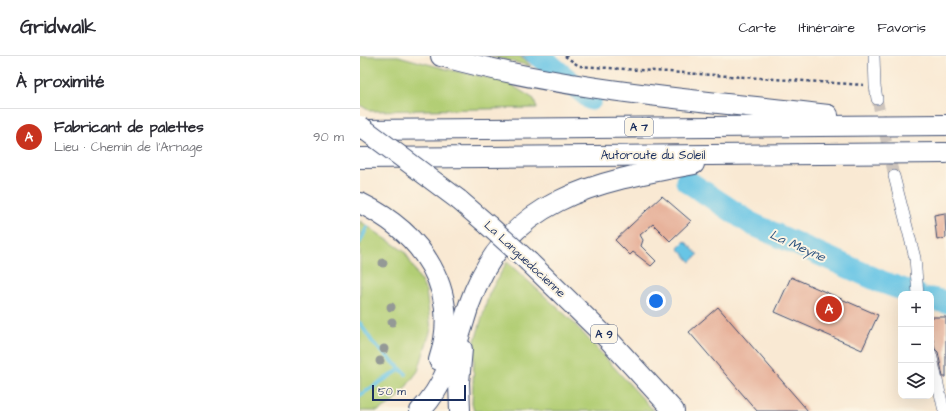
<!DOCTYPE html>
<html lang="fr">
<head>
<meta charset="utf-8">
<style>
  body { margin:0; font-family:"Architects Daughter",sans-serif; background:#f2f2f3; color:#2b2b33 }
  .controls { position:absolute; right:12px; bottom:12px; display:grid; overflow:hidden; border-radius:8px; box-shadow:0 4px 16px #0002 }
  .controls button { width:36px; height:36px; display:grid; place-items:center; padding:0; border:0; border-bottom:1px solid #e1e1e2; background:#fff; color:#2b2b33; font:20px sans-serif }
  .scale { position:absolute; left:12px; bottom:10px; width:94px; box-sizing:border-box; padding-left:4px; border:2px solid #1b2f5e; border-top:0; font-size:11px; line-height:14px; white-space:nowrap; color:#1b2f5e; -webkit-text-stroke:3px #fcf5e5; paint-order:stroke }
  .you { position:absolute; left:296px; top:245px; width:14px; height:14px; margin:-10px; border:3px solid #fff; border-radius:50%; background:#1a73e8; box-shadow:0 0 0 6px #1a73e833 }
  .badge { display:grid; place-items:center; width:26px; height:26px; border-radius:50%; background:#c8321e; color:#fff; font-size:13px; font-weight:700 }
  .pin { position:absolute; translate:-50% -50%; border:2px solid #fff; box-shadow:0 1px 4px #0006 }
  .list { margin:0; padding:0; list-style:none }
  h2 { display:flex; justify-content:space-between; align-items:center; height:52px; margin:0; padding:0 16px; font-size:17px }
  h2 small { font-size:13px; font-weight:400; color:#7c7c81 }
  .list li { display:grid; grid-template-columns:26px 1fr auto; gap:12px; align-items:center; box-sizing:border-box; height:56px; padding:0 16px; border-top:1px solid #e1e1e2 }
  .list b { display:block; font-size:15px; white-space:nowrap }
  .list p { margin:0; font-size:13px; white-space:nowrap; color:#7c7c81 }
  .list em { font-size:13px; font-style:normal; color:#7c7c81 }
  .icon { flex:none; width:22px; height:22px; fill:none; stroke:currentColor; stroke-width:2; stroke-linecap:round; stroke-linejoin:round }
  .map { position:relative; flex:none; width:586px; height:355px; overflow:hidden }
  header { display:flex; align-items:center; gap:24px; box-sizing:border-box; height:56px; padding:0 20px; background:#fff; border-bottom:1px solid #e1e1e2 }
  header strong { font-size:19px }
  nav { display:flex; gap:22px; margin-inline-start:auto; font-size:14px }
  main { display:flex }
  aside { flex:1; background:#fff }
  .map>svg:first-child { display:block }
  .green { fill:#b2ce75; stroke:#667e6a }
  .water { fill:#67c5e5; stroke:#417aa2 }
  .lines { fill:none; stroke-linecap:round; stroke-linejoin:round }
  .stream { stroke:#67c5e5; stroke-width:4 }
  .river { stroke:#67c5e5; stroke-width:23 }
  .building { fill:#e7b29b }
  .minor-tunnel { stroke:#cdc4bc; stroke-width:11; stroke-dasharray:11 5.5; stroke-linecap:butt }
  .minor-casing { stroke:#3c4b70; stroke-width:12 }
  .motorway-casing { stroke:#3c4b70; stroke-width:22 }
  .path { stroke:#3c4b70; stroke-width:2.5; stroke-dasharray:3 3; stroke-linecap:butt }
  .minor { stroke:#fff; stroke-width:11 }
  .motorway { stroke:#fff; stroke-width:20 }
  .motorway-bridge-casing { stroke:#3c4b70; stroke-width:22; stroke-linecap:butt }
  .motorway-bridge { stroke:#fff; stroke-width:20 }
  .tree { fill:#949996 }
  .labels { text-anchor:middle; stroke-width:4; stroke-linejoin:round; paint-order:stroke }
  .shield { fill:#fcf5e5; stroke:#5e6a86; stroke-width:1 }
  .shield-label { font-size:11px; font-weight:bold; fill:#1b2f5e }
  .street-label { font-size:12px; fill:#1b2f5e; stroke:#fcf5e5 }
  .water-label { font-size:13px; font-style:italic; fill:#2e5480; stroke:#fcf5e5 }
</style>
</head>
<body>
<header>
<strong>Gridwalk</strong>
<nav><a>Carte</a><a>Itinéraire</a><a>Favoris</a></nav>
</header>
<main>
<aside>
<h2>À proximité<small></small></h2>
<ul class="list">
<li><span class="badge">A</span><div><b>Fabricant de palettes</b><p>Lieu · Chemin de l'Arnage</p></div><em>90 m</em></li>
</ul>
</aside>
<div class="map">
<svg width="586" height="355" viewBox="0 0 586 355">
  <rect width="100%" height="100%" fill="#fcf5e5"/>
  <filter id="ink" filterUnits="userSpaceOnUse"><feTurbulence type="fractalNoise" baseFrequency=".025" numOctaves="2"/><feDisplacementMap in="SourceGraphic" scale="8" xChannelSelector="R" yChannelSelector="G"/><feConvolveMatrix kernelMatrix="1 2 1 2 8 2 1 2 1" color-interpolation-filters="sRGB"/></filter>
  <filter id="wash" filterUnits="userSpaceOnUse"><feTurbulence type="fractalNoise" baseFrequency=".012" numOctaves="4" result="noise"/><feDisplacementMap in="SourceGraphic" scale="16" xChannelSelector="R" yChannelSelector="G"/><feGaussianBlur stdDeviation="0.9" result="paint"/><feColorMatrix in="noise" values="0 0 0 0 0 0 0 0 0 0 0 0 0 0 0 0 0 1.4 0 .05"/><feComposite in="paint" operator="in"/></filter>
  <g filter="url(#wash)">
    <rect width="100%" height="100%" fill="#f9e9d3"/>
    <!-- green -->
    <g class="green">
      <polygon points="0,0 38,0 90,14 145,25 174,43 177,52 10,55 0,49"/>
      <polygon points="128,0 159,0 171,10"/>
      <polygon points="0,165 45,196 66,235 71,273 58,315 36,344 18,355 0,355"/>
      <polygon points="147,206 210,263 294,355 114,355 112,348 115,285 129,238"/>
    </g>
    <!-- water -->
    <g class="water">
      <polygon points="161,0 189,0 209,17 177,12"/>
      <polygon points="325,185 338,199 331,206 318,192"/>
    </g>
    <g class="lines">
      <!-- stream -->
      <g class="stream">
        <polyline points="0,186 7,171"/>
        <polyline points="0,267 13,287 46,318"/>
        <polyline points="0,339 41,313"/>
      </g>
      <!-- river -->
      <g class="river">
        <polyline points="179,0 231,43"/>
        <polyline points="327,125 392,168 522,226 556,238"/>
        <polyline points="571,243 586,246"/>
      </g>
    </g>
    <g id="blocks">
      <!-- building -->
      <g class="building">
        <polygon points="302,140 331,165 310,185 293,168 280,179 283,184 281,190 296,205 291,210 273,196 270,199 255,184"/>
        <polygon points="585,157 586,182 577,184 574,159"/>
        <polygon points="431,221 518,259 502,294 415,256"/>
        <polygon points="358,251 448,355 397,355 329,276"/>
        <polygon points="571,261 586,261 586,321 583,321 578,296 575,293 571,275"/>
      </g>
    </g>
  </g>
  <g filter="url(#ink)">
    <use href="#blocks" fill-opacity="0" stroke="#3c4b70" stroke-width="1"/>
    <g class="lines">
      <!-- minor-tunnel -->
      <polyline class="minor-tunnel" points="517,43 534,120"/>
      <!-- minor casing -->
      <g class="minor-casing">
        <g id="minor">
          <polyline points="514,0 515,30 517,43"/>
          <polyline points="534,120 555,202 558,238"/>
          <polyline points="571,298 584,355"/>
        </g>
      </g>
      <!-- motorway casing -->
      <g class="motorway-casing">
        <g id="motorway">
          <path d="M81,0C207,35 339,44 468,59"/>
          <polyline points="0,74 586,69"/>
          <polyline points="0,102 586,97"/>
          <polyline points="99,144 128,169"/>
          <path d="M0,147C62,177 102,234 79,304"/>
          <polyline points="169,206 248,283 314,355"/>
          <path d="M60,355C88,327 97,286 109,249C146,142 235,126 334,108"/>
          <polyline points="100,355 99,326 102,293"/>
        </g>
      </g>
      <!-- path -->
      <polyline class="path" points="205,0 219,10 504,29"/>
      <!-- minor -->
      <use href="#minor" class="minor"/>
      <!-- motorway -->
      <use href="#motorway" class="motorway"/>
      <!-- motorway-bridge casing -->
      <g class="motorway-bridge-casing">
        <g id="motorway-bridge">
          <polyline points="0,70 99,144"/>
          <polyline points="128,169 169,206"/>
        </g>
      </g>
      <!-- motorway-bridge -->
      <use href="#motorway-bridge" class="motorway-bridge"/>
    </g>
    <!-- trees -->
    <g class="tree">
      <circle cx="23" cy="207" r="4.5"/>
      <circle cx="31" cy="251" r="4.5"/>
      <circle cx="32" cy="266" r="4.5"/>
      <circle cx="24" cy="293" r="4.5"/>
      <circle cx="20" cy="305" r="4.5"/>
    </g>
  </g>
  <g class="labels">
    <!-- shield labels -->
    <g class="shield">
      <rect x="265" y="62" width="28" height="18" rx="3"/>
      <rect x="231" y="269" width="26" height="18" rx="3"/>
    </g>
    <g class="shield-label">
      <text x="279" y="75">A 7</text>
      <text x="244" y="282">A 9</text>
    </g>
    <!-- street labels -->
    <g class="street-label">
      <text x="293" y="103">Autoroute du Soleil</text>
      <text transform="translate(165 203) rotate(43)" y="4">La Languedocienne</text>
    </g>
    <!-- water labels -->
    <g class="water-label">
      <text transform="translate(438 189) rotate(24)" y="5">La Meyne</text>
    </g>
  </g>
</svg>
<div class="controls">
<button>+</button>
<button>−</button>
<button><svg class="icon" aria-label="layers" viewBox="0 0 24 24"><path d="M12 4l9 5-9 5-9-5zM3 14l9 5 9-5"/></svg></button>
</div>
<div class="scale">50 m</div>
<div class="you"></div>
<div class="pin badge" style="left:469px;top:253px">A</div>
</div>
</main>
</body>
</html>
